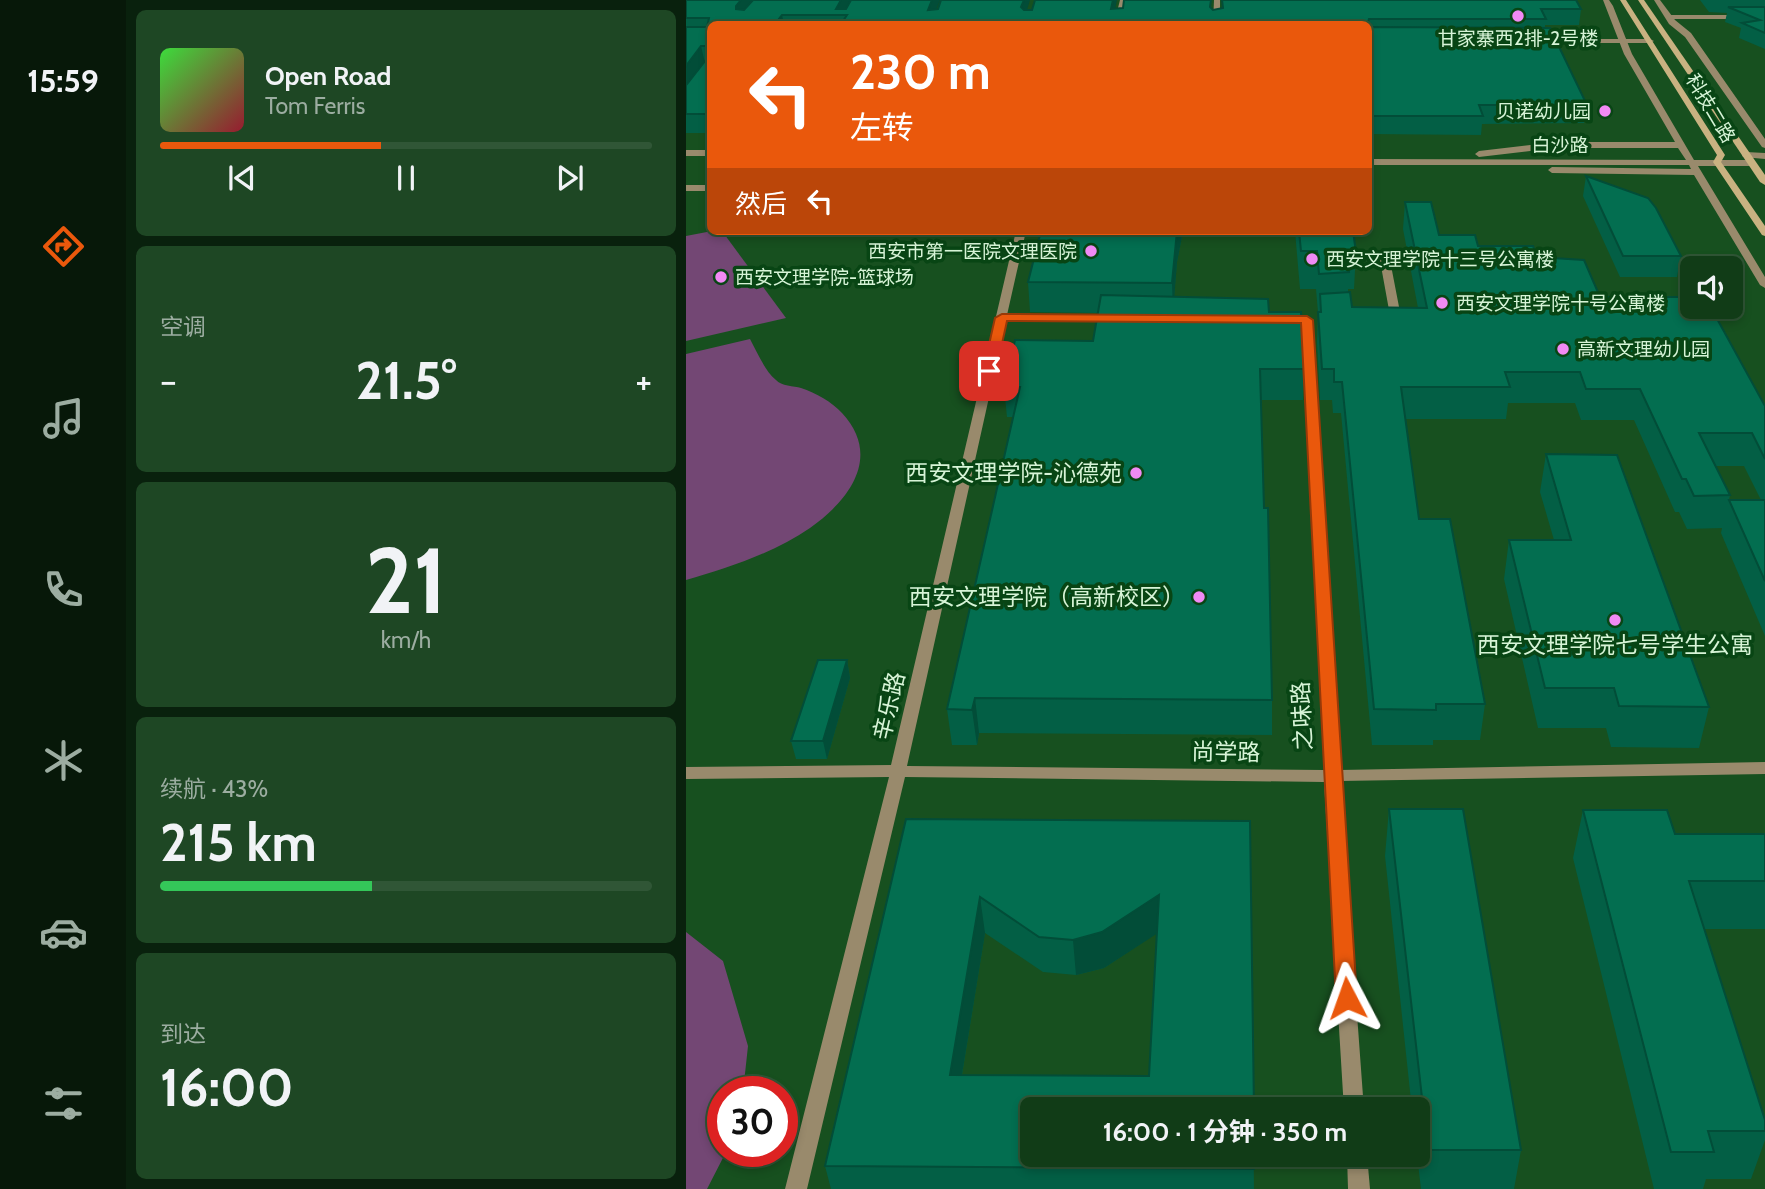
<!DOCTYPE html>
<html lang="zh">
<head>
<meta charset="utf-8">
<style>
	body { margin:0; font-family:Cabin,"Noto Sans SC",sans-serif; background:#1e4724; color:#f1f3f6; height:100vh; display:flex; flex-direction:column; font-size:26px; white-space:nowrap }
	* { box-sizing:border-box; margin:0 }
	p { font-size:23px; color:#9cada1 }
	.icon { flex:none; width:38px; height:38px; fill:none; stroke:currentColor; stroke-width:2; stroke-linecap:round; stroke-linejoin:round }
	.map { position:relative; flex:1; overflow:hidden }
	.side { display:flex; flex-direction:column; gap:10px; padding:10px; background:#09210d; width:560px }
	.side>* { flex:none }
	.banner { position:absolute; left:21px; top:21px; width:665px; height:214px; border-radius:10px; box-shadow:0 4px 10px #0003,0 0 0 2px #305636; background:#ea580c; color:#fff; overflow:hidden }
	.tools { position:absolute; left:994px; top:256px; display:grid; gap:14px }
	.tools a { display:grid; place-items:center; width:63px; height:63px; border-radius:10px; background:#113c17; box-shadow:0 4px 10px #0003,0 0 0 2px #305636; font-size:35px }
	.speed { position:absolute; left:21px; top:1076px; display:flex; gap:14px; font-size:35px; font-weight:700; text-align:center }
	.speed>* { display:grid; place-content:center; width:91px; height:91px; border-radius:50%; background:#113c17; box-shadow:0 4px 10px #0003,0 0 0 2px #305636; line-height:1 }
	.speed .limit { border:10px solid #d22; background:#fff; color:#111 }
	.pin { position:absolute; display:grid; place-items:center; width:60px; height:60px; color:#fff; margin:-30px; border-radius:14px; box-shadow:0 4px 10px #0006 }
	.me { position:absolute; width:77px; margin:-38px; rotate:356deg; stroke-linejoin:round; filter:drop-shadow(0 0 5px #0008) }
	.turn { display:flex; align-items:center; gap:24px; height:147px; padding:0 28px; font-size:32px }
	.turn .icon { width:91px; height:91px; stroke-width:2.5 }
	.turn b { display:block; font-size:49px; line-height:60px }
	.then { display:flex; align-items:center; height:66px; padding:0 28px; background:#0003; gap:14px; font-size:26px }
	.big { font-size:52px; font-weight:700; line-height:1.1 }
	.side .widget { flex:1; display:flex; flex-direction:column; justify-content:center; gap:10px; min-width:0; padding:0 24px; border-radius:10px; background:#1e4724 }
	.side .dial { align-items:center; gap:0 }
	.dial b { font-size:91px; line-height:1 }
	.song { display:flex; align-items:center; gap:21px }
	.cover { width:84px; height:84px; border-radius:10px; background:linear-gradient(135deg,hsl(120 70% 55%),hsl(350 70% 35%)) }
	.played { height:7px; border-radius:4px; background:linear-gradient(90deg,#ea580c 45%,#305636 45%) }
	.keys { display:flex; justify-content:space-around; direction:ltr }
	.heat { display:flex; justify-content:space-between; align-items:center; font-size:38px; direction:ltr }
	.charge { height:10px; border-radius:5px; background:linear-gradient(90deg,#34c759 43%,#305636 0) }
	.trip { position:absolute; left:334px; top:1097px; width:410px; height:70px; border-radius:10px; background:#113c17; box-shadow:0 4px 10px #0003,0 0 0 2px #305636; font-weight:700; line-height:70px; text-align:center }
	main { display:flex; flex:1; min-height:0 }
	.dock { display:flex; flex-direction:column; width:126px; justify-content:space-around; align-items:center; background:#071809; color:#9cada1 }
	.dock .icon { width:49px; height:49px }
	.dock .current { color:#ea580c }
	.dock b { font-size:32px; color:#f1f3f6 }
	.map>svg:first-child { display:block }
</style>
</head>
<body>
<main>
<nav class="dock">
<b>15:59</b>
<svg class="icon current" aria-label="directions" viewBox="0 0 24 24"><path d="M12 3l9 9-9 9-9-9zM9 14v-3h6M13 9l2 2-2 2"/></svg>
<svg class="icon" aria-label="music" viewBox="0 0 24 24"><path d="M9 18V5l10-2v13"/><circle cx="6" cy="18" r="3"/><circle cx="16" cy="16" r="3"/></svg>
<svg class="icon" aria-label="phone" viewBox="0 0 24 24"><path d="M5 4h4l2 5-3 2q2 4 5 5l2-3 5 2v4C11 20 4 13 5 4z"/></svg>
<svg class="icon" aria-label="climate" viewBox="0 0 24 24"><path d="M12 3v18M4 7l16 10M4 17L20 7"/></svg>
<svg class="icon" aria-label="car" viewBox="0 0 24 24"><path d="M5 17H2v-5l4-1 3-4h7l3 4 3 1v5h-3M9 17h6M6 11h13"/><circle cx="7" cy="17" r="2"/><circle cx="17" cy="17" r="2"/></svg>
<svg class="icon" aria-label="filters" viewBox="0 0 24 24"><path d="M4 7h16M4 17h16"/><circle cx="9" cy="7" r="2"/><circle cx="15" cy="17" r="2"/></svg>
</nav>
<section class="side">
<div class="widget">
<div class="song"><i class="cover"></i><div><b>Open Road</b><p>Tom Ferris</p></div></div>
<div class="played"></div>
<div class="keys"><svg class="icon" aria-label="previous" viewBox="0 0 24 24"><path d="M18 5L8 12l10 7zM5 5v14"/></svg><svg class="icon" aria-label="pause" viewBox="0 0 24 24"><path d="M8 5v14M16 5v14"/></svg><svg class="icon" aria-label="next" viewBox="0 0 24 24"><path d="M6 5l10 7-10 7zM19 5v14"/></svg></div>
</div>
<div class="widget"><p>空调</p>
<div class="heat"><a>−</a><b class="big">21.5°</b><a>+</a></div>
</div>
<div class="widget dial"><b>21</b><p>km/h</p></div>
<div class="widget"><p>续航 · 43%</p><b class="big">215 km</b><div class="charge"></div></div>
<div class="widget"><p>到达</p><b class="big">16:00</b></div>
</section>
<div class="map">
<svg width="1079" height="1189" viewBox="0 0 1079 1189">
	<rect width="100%" height="100%" fill="#17501f"/>
	<g fill="#734774">
		<path d="M26 231H36L100 318 0 341V236Z"/>
		<path d="M64 339C71 352 79 371 90 380 95 386 108 386 115 388 130 393 146 402 156 413 196 456 164 500 124 528 88 553 41 568 0 580V354Z"/>
		<path d="M0 932 37 961 62 1046 57 1092H37V1152H40L21 1189H0Z"/>
	</g>
	<g fill="none" stroke-linecap="round" stroke-linejoin="round">
		<g fill="#998a6c" fill-rule="evenodd">
			<path d="M434 0H440L435 24H428Z"/>
			<path d="M528 0H534V24H527Z"/>
			<path d="M980 15H1079V19H983Z"/>
			<path d="M852 39H964L968 41 964 43H849L848 41Z"/>
			<path d="M1060 152 1079 153V159L1057 157 1056 155Z"/>
			<rect x="0" y="185" width="24" height="6"/>
			<path d="M330 231H340L321 315H427L432 318 427 321H320L221 766 638 770 616 319 621 316 626 319 654 770 1079 762V774L654 781 678 1110H658L638 782 219 777 121 1189H99L203 777 0 779V767L205 765Z"/>
			<path d="M698 252 703 255 714 312 709 315 692 316V312L703 310 693 255Z"/>
			<path d="M661 1155H681L684 1189H662Z"/>
		</g>
		<g fill="#998a6c" fill-rule="evenodd">
			<path d="M917 0H923L927 6 946 54 1008 160H1066L1070 163 1066 166H1012L1079 277V288L1074 285 1008 175 866 173 862 170 866 167 1005 169 1003 165H682V159L1000 160 992 148H869L793 157 789 154 793 151 869 142H989L938 54Z"/>
			<path d="M968 0H974L989 20 1005 33 1079 139V148L1076 147 999 37 983 24Z"/>
			<rect x="0" y="150" width="24" height="6"/>
		</g>
		<g fill="#c9b281" fill-rule="evenodd">
			<path d="M934 0H940L1039 155 1035 162 1079 226V236L1076 235 1027 162 1031 155Z"/>
			<path d="M952 0H958L1079 175V185L1074 182Z"/>
		</g>
	</g>
	<g fill="#035f45" fill-rule="evenodd">
		<path d="M0 0 251 9 341 10 437 8 438 0H525V8L527 10 895 9 893 25H859V28L901 105 898 123 796 124 795 135 682 134V24H24V133H0Z"/>
		<path d="M1014 0H1079V49L1053 38 1055 28 1039 22 1041 13 1023 12Z"/>
		<path d="M900 176 995 256 991 277H934L897 196Z"/>
		<path d="M719 202 753 235 792 246 851 257 914 297 1079 406V636L1035 533 1036 528 1001 529 993 512H989L948 420H895L889 403H822L820 419H720L733 519 799 704 794 740H747V745H686L655 413H647L646 400H634L631 342 632 312 630 289H614L609 231H667L670 252 668 289H662V292L666 307 732 308 717 229ZM1029 466H1058L1075 500H1043L1044 495Z"/>
		<path d="M355 231H497L491 262 488 297 583 312 618 369 617 400H574L578 508 586 700V735L293 733 291 745H266L261 709 327 417H321L318 387 407 341 412 313 344 312 342 282Z"/>
		<path d="M860 454 1023 707 1013 748 925 747 920 728H852L818 579 823 540H868L854 492Z"/>
		<path d="M161 660 164 678 141 759H110L105 741Z"/>
		<path d="M703 809 835 1150 828 1189H735L731 1155 732 1110H726L699 856Z"/>
		<path d="M897 810 989 834H1079V929H1018L1079 1120V1140L1065 1179H1020L1017 1189H968L887 858Z"/>
		<path d="M220 819 564 821 568 1189H145L139 1166ZM299 933 357 972 390 975 418 968 471 933 463 1076 276 1075Z"/>
	</g>
	<g fill="#024d38">
		<path d="M55 0H71L53 22 50 6Z"/>
		<path d="M155 0H167L158 15 150 9Z"/>
		<path d="M246 0H254L244 24 242 10Z"/>
		<path d="M338 0H344L337 23 335 7Z"/>
		<path d="M427 0H431L426 24 425 9Z"/>
		<path d="M96 15 98 24H89Z"/>
		<path d="M15 46 19 63 0 89V66Z"/>
		<path d="M491 231H497L491 262 487 313 486 283Z"/>
		<path d="M161 660 164 678 141 759 137 741Z"/>
		<path d="M289 698 293 733 291 745 286 710Z"/>
		<path d="M473 895 475 931 418 968 390 975 387 940Z"/>
		<path d="M294 897 299 933 270 1111 264 1075Z"/>
	</g>
	<g fill="#036e50" stroke="#024d38" stroke-width="2" fill-rule="evenodd">
		<path d="M0 0H55L50 6V9L58 10 67 0H155L150 9H160L165 0H246L242 10 252 9 255 0H338L335 7 338 10H346L349 0H427L425 9 437 8 438 0H525L524 7 527 10 537 8 536 0H890L895 9H855L860 19H683L681 24H155L161 15H96L89 24H24V114H0V85L1 84 23 56 22 46H15L0 66V27H21L23 18H0Z"/>
		<path d="M1042 7H1079V33L1056 23 1074 20Z"/>
		<path d="M682 27 864 28 901 105H793L797 116H682Z"/>
		<path d="M900 176 962 198 970 208 995 256H937Z"/>
		<path d="M719 202H745L753 235H789L792 246H847L851 257 898 260 914 297H1006V306H1024L1079 406V459L1066 433H1013L1044 495 1008 496 1000 479H996L954 389H900L894 372H819L824 387H715L733 519H764L799 704H750V710L688 709 656 382H648V369H636L632 312H635L634 294 664 292 666 307 741 308Z"/>
		<path d="M355 231H491L486 283 342 282Z"/>
		<path d="M613 231H667L670 252H661L663 272 633 274 631 251H615Z"/>
		<path d="M415 295 582 299 583 312H615L618 369H574L578 508H582L586 700 289 698 286 710 261 709 334 387H318L329 340 407 341Z"/>
		<path d="M860 454 931 455 1023 707 933 706 928 688H859L823 540H885Z"/>
		<path d="M1043 500H1079V581Z"/>
		<path d="M132 660H161L137 741H105Z"/>
		<path d="M703 809H777L835 1150H742Z"/>
		<path d="M897 810H981L989 834H1079V881H1003L1079 1120V1131H1022L1028 1152H985Z"/>
		<path d="M220 819 564 821 568 1110H346V1155H568V1169L139 1166ZM473 895 463 1076 264 1075 294 897 353 937 387 940 416 932Z"/>
	</g>
	<path fill="#ea580c" stroke="#983908" stroke-width="2" d="M316 314 621 316 627 320 671 998 668 1004 661 1007 653 1004 650 998 615 323 321 321 310 371 303 375 297 371 309 318Z"/>
	<g fill="#f18af4" stroke="#084514" stroke-width="2.5">
		<circle cx="832" cy="16" r="7"/>
		<circle cx="919" cy="111" r="7"/>
		<circle cx="405" cy="251" r="7"/>
		<circle cx="626" cy="259" r="7"/>
		<circle cx="35" cy="277" r="7"/>
		<circle cx="756" cy="303" r="7"/>
		<circle cx="877" cy="349" r="7"/>
		<circle cx="450" cy="473" r="7"/>
		<circle cx="513" cy="597" r="7"/>
		<circle cx="929" cy="620" r="7"/>
	</g>
	<g text-anchor="middle" stroke-width="7" stroke-linejoin="round" paint-order="stroke">
		<g font-size="19" fill="#d7f4d7" stroke="#084514" text-anchor="start">
			<text x="832" y="45" text-anchor="middle">甘家寨西2排-2号楼</text>
			<text x="905" y="118" text-anchor="end">贝诺幼儿园</text>
			<text x="391" y="258" text-anchor="end">西安市第一医院文理医院</text>
			<text x="640" y="266">西安文理学院十三号公寓楼</text>
			<text x="49" y="284">西安文理学院-篮球场</text>
			<text x="770" y="310">西安文理学院十号公寓楼</text>
			<text x="891" y="356">高新文理幼儿园</text>
		</g>
		<g font-size="19" fill="#d7f4d7" stroke="#084514">
			<text transform="translate(1025 108) rotate(59)" y="7">科技二路</text>
			<text x="874" y="152">白沙路</text>
		</g>
		<g font-size="23" fill="#d7f4d7" stroke="#084514" text-anchor="end">
			<text x="436" y="481">西安文理学院-沁德苑</text>
			<text x="499" y="605">西安文理学院（高新校区）</text>
			<text x="929" y="653" text-anchor="middle">西安文理学院七号学生公寓</text>
		</g>
		<g font-size="23" fill="#d7f4d7" stroke="#084514">
			<text transform="translate(203 706) rotate(-77)" y="8">辛乐路</text>
			<text transform="translate(616 716) rotate(-93)" y="8">之味路</text>
			<text transform="translate(540 752) rotate(1)" y="8">尚学路</text>
		</g>
	</g>
</svg>
<div class="tools">
<a><svg class="icon" aria-label="sound" viewBox="0 0 24 24"><path d="M4 9h4l5-4v14l-5-4H4zM17 9q2 3 0 6"/></svg></a>
</div>
<div class="speed"><div class="limit">30</div></div>
<div class="pin" style="left:303px;top:371px;background:#d93025"><svg class="icon" aria-label="arrive" viewBox="0 0 24 24"><path d="M6 21V4h12l-3 4 3 4H6"/></svg></div>
<svg class="me" style="left:661px;top:998px" viewBox="-20 -20 40 40"><path d="M0-17L14 15 0 8-14 15z" fill="#ea580c" stroke="#fff" stroke-width="4"/></svg>
<div class="trip">16:00 · 1 分钟 · 350 m</div>
<div class="banner">
<div class="turn"><svg class="icon" aria-label="left" viewBox="0 0 24 24"><path d="M17 20v-9H6M10 6l-5 5 5 5"/></svg><div><b>230 m</b>左转</div></div>
<div class="then">然后<svg class="icon" aria-label="left" viewBox="0 0 24 24"><path d="M17 20v-9H6M10 6l-5 5 5 5"/></svg></div>
</div>
</div>
</main>
</body>
</html>
